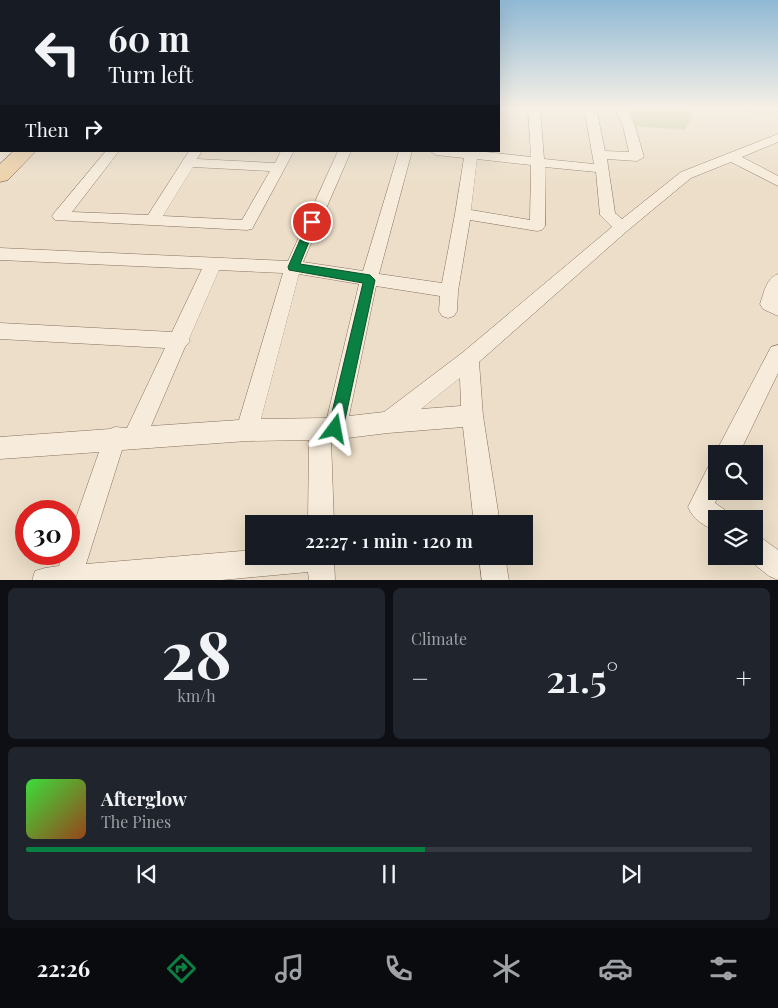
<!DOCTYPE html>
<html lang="en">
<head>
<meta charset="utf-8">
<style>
	body { margin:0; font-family:"Playfair Display",serif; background:#20242c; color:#f1f3f6; height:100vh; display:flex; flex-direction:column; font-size:19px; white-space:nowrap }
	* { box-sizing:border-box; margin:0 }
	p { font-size:16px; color:#9ea1a6 }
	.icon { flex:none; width:28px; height:28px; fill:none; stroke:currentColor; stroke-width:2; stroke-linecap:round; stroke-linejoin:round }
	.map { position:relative; height:580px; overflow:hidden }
	.side { display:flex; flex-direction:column; gap:8px; padding:8px; background:#0d0f14; flex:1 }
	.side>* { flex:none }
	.banner { position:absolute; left:0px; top:0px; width:500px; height:152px; box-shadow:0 5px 20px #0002; background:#171b24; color:#f1f3f6; overflow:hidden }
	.fabs { position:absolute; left:708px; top:445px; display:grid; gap:10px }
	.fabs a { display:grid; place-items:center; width:55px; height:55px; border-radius:0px; background:#171b24; box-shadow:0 5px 20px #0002; font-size:25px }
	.speed { position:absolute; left:15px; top:500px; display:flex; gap:10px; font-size:25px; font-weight:700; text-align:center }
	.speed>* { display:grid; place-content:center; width:65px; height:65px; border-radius:50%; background:#171b24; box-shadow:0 5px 20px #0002; line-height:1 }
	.speed .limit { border:8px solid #d22; background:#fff; color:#111 }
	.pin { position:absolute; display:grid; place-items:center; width:42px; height:42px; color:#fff; margin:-21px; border:2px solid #fff; border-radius:50%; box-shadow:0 1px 5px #0007 }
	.me { position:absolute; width:55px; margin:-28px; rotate:13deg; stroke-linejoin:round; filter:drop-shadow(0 0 4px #0008) }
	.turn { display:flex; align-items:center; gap:18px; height:105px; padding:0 25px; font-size:22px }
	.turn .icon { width:65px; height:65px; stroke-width:2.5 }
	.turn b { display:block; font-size:35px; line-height:42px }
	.then { display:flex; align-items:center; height:48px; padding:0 25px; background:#0003; gap:10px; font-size:19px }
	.big { font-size:38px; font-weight:600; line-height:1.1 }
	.side .card { flex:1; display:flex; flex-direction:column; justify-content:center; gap:8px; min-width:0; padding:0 18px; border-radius:8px; background:#20242c }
	.side .dial { align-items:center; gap:0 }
	.dial b { font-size:65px; line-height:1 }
	.song { display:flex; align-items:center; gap:15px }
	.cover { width:60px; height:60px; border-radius:8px; background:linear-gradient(135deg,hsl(120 70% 55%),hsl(20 70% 35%)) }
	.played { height:5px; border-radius:2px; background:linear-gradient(90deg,#0b8043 55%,#363941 55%) }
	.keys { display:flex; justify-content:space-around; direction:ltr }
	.heat { display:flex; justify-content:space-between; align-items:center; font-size:28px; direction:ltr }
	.side .tiles { flex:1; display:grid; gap:8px; grid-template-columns:1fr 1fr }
	.card:last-child { grid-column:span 2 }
	.trip { position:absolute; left:245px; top:515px; width:288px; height:50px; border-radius:0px; background:#171b24; box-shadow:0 5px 20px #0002; font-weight:600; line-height:50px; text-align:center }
	.tabs { display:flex; height:80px; justify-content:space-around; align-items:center; background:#090b0e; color:#9ea1a6 }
	.tabs .icon { width:35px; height:35px }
	.tabs .on { color:#0b8043 }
	.tabs b { font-size:22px; color:#f1f3f6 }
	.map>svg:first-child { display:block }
</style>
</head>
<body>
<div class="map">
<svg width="778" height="581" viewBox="0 0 778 581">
	<rect width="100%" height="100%" fill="#ecdec8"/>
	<path fill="#c9ca9c" d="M628 108H689L693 114 685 130 636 126Z"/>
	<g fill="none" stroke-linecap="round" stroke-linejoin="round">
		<g stroke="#87705e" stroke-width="1">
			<g id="minor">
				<path d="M528 108H540L544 159 594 164 584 108H596L605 151 629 152 623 126 615 108H627L635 126 644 157 637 161 607 159 615 213 622 219 681 172 778 134V142L742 157 778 176V186L731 162 691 178 627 231 479 362 483 416 500 524H474L463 427 388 433 331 440 334 524H308L309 440 247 441 122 450 86 564 254 550V556H334L335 581H309L308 572 211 581H32L35 571 45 568 59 566 63 554H69V538L99 452 0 459V437L110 429 115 427 127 428 165 348 0 339V323L172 332 202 269 0 260V248L288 261 338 151H351L303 262 363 271 399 151H412L379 274 442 283 455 214 464 158 436 155 430 151H477L531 157ZM477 159 531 165 530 220 471 210ZM545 167 596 172 600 215 612 227 462 353 384 412 349 416 376 286 440 296 439 311 442 316 448 318 454 316 457 311 458 291 470 220 537 231 542 230 545 226ZM219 270 283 273 239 420 151 426 185 347 190 341 189 339ZM299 274 359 284 327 418 261 419ZM460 378 461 406 421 409Z"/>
				<path d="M745 108H778V111L758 113 747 110Z"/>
				<path d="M0 120 1 121V129L0 128Z"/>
				<path d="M106 151H119L72 212 148 215 189 151H202L197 159 275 163 281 151H294L252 229 247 230 55 220 52 216 55 212ZM193 167 270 171 242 220 163 216Z"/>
				<path d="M778 274V316L763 309 760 304C764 293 766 278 778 274Z"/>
				<path d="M778 345V373L739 454H716V456V454L719 446 771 347Z"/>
				<path d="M716 463V491H720L715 503 725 510 728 519H716V531C704 526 693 519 688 507L708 467Z"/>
				<path d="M754 535 763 539 778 550V580L769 576 745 557 754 556Z"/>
				<path d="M479 556H505L509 581H482Z"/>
			</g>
		</g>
		<g stroke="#563f32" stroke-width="1">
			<path id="primary" d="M14 151H36L8 180 0 182V164Z"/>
		</g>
		<use href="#minor" fill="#f7ecdb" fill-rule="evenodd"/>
		<use href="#primary" fill="#edcea2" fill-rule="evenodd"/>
	</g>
	<linearGradient id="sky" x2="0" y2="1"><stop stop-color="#8fb9d4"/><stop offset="0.57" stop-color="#f6f0e6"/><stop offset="1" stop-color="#f6f0e6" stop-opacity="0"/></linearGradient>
	<rect width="778" height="189" fill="url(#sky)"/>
	<path fill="#0b8043" stroke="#07532c" d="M312 219 317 222 300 264 370 275 375 280 343 429 340 434 335 436 330 434 328 429 363 283 289 270 288 267 308 222Z"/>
</svg>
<div class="fabs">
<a><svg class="icon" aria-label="search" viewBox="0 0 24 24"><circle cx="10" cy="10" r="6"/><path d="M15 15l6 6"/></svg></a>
<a><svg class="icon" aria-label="layers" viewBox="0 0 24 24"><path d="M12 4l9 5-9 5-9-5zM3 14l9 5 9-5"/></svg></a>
</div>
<div class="speed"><div class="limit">30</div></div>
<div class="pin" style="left:312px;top:222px;background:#d93025"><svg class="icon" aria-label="arrive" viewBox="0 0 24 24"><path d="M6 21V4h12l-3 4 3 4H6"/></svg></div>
<svg class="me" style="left:335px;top:429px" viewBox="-20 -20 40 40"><path d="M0-17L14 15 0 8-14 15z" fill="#0b8043" stroke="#fff" stroke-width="4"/></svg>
<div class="trip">22:27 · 1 min · 120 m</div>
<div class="banner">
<div class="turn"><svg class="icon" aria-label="left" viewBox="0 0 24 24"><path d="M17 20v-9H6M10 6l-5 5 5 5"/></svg><div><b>60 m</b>Turn left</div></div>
<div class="then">Then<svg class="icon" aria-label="right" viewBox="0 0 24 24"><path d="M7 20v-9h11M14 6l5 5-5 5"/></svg></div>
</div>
</div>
<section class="side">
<div class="tiles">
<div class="card dial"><b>28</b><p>km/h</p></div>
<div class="card"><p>Climate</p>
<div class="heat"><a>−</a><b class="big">21.5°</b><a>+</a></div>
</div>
<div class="card">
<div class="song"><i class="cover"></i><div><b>Afterglow</b><p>The Pines</p></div></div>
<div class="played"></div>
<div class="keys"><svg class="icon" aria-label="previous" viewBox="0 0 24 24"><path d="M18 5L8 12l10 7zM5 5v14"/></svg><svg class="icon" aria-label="pause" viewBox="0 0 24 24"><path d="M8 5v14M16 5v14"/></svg><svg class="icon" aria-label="next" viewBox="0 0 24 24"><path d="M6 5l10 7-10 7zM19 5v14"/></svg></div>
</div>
</div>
</section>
<nav class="tabs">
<b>22:26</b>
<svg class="icon on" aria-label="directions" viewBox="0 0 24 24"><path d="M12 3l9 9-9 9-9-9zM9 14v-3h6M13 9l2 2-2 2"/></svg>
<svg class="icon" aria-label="music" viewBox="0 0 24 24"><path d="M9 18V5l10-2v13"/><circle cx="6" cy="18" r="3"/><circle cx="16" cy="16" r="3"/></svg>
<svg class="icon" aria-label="phone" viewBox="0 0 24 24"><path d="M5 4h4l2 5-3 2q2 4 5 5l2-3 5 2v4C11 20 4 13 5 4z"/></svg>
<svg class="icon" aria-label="climate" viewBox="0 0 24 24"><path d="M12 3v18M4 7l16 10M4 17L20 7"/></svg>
<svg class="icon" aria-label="car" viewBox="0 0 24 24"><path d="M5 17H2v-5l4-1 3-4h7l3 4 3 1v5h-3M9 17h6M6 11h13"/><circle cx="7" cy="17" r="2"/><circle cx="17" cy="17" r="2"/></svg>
<svg class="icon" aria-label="filters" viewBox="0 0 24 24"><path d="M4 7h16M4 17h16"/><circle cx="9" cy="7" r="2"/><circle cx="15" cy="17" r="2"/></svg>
</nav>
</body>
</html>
